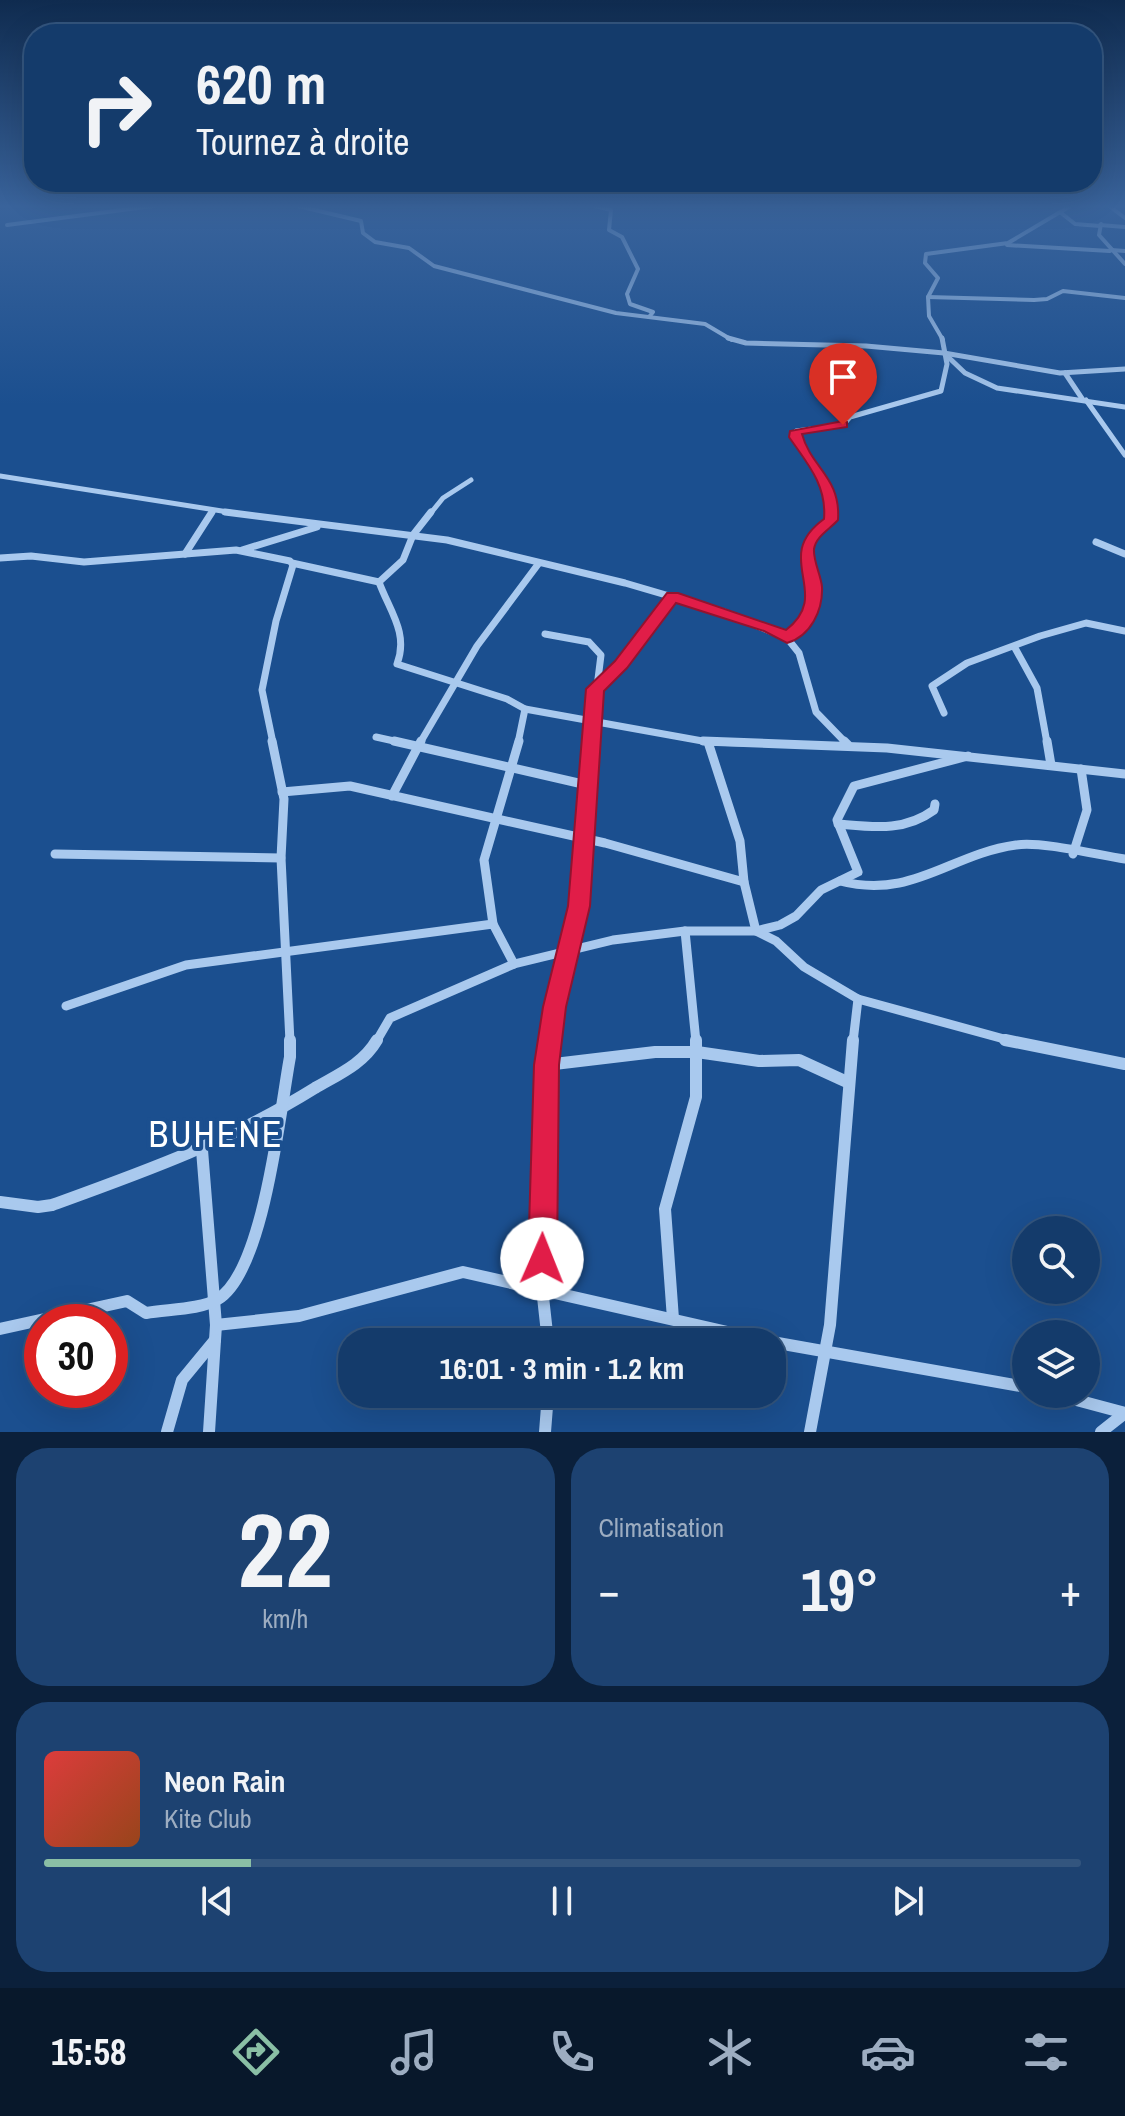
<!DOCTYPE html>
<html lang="fr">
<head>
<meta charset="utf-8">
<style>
	body { margin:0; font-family:"Archivo Narrow",sans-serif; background:#1d4271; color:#f1f3f6; height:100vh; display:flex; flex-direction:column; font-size:30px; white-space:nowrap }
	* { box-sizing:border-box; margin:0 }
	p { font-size:26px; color:#9dadc1 }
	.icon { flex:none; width:44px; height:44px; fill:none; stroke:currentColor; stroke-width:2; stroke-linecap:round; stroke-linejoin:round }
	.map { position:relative; height:1432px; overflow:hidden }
	.details { display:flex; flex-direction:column; gap:16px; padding:16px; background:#0b203b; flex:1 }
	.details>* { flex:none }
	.hud { position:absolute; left:24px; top:24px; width:1078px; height:168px; border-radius:32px; box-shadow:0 8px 32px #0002,0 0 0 2px #33557e; background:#143b6b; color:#f1f3f6; overflow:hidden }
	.buttons { position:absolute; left:1012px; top:1216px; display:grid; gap:16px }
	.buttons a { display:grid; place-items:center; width:88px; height:88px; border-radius:50%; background:#143b6b; box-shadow:0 8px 32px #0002,0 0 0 2px #33557e; font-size:40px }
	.speed { position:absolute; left:24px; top:1304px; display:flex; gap:16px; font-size:40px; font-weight:700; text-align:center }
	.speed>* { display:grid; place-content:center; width:104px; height:104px; border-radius:50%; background:#143b6b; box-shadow:0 8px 32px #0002,0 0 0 2px #33557e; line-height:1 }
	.speed .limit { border:12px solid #d22; background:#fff; color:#111 }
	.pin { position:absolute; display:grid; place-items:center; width:68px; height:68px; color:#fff; margin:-82px -34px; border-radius:50% 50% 50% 0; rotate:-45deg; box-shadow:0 0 8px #0007 }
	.pin .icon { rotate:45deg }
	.me { position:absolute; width:88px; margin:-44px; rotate:1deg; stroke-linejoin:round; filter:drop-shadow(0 0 6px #0008) }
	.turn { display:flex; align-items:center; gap:28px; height:168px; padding:0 40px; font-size:36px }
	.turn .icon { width:104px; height:104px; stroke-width:2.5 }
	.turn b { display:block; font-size:56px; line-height:68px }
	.big { font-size:60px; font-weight:700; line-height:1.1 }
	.details .tile { flex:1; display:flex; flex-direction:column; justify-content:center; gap:12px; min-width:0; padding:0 28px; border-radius:32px; background:#1d4271 }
	.details .dial { align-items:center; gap:0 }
	.dial b { font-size:104px; line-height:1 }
	.song { display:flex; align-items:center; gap:24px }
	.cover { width:96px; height:96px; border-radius:12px; background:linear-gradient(135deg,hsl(0 70% 55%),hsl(20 70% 35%)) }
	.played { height:8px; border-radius:4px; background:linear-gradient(90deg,#8abfa5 20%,#33557e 20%) }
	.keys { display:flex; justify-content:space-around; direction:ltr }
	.heat { display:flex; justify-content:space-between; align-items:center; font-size:44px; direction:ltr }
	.details .tiles { flex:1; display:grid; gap:16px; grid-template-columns:1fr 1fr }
	.tile:last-child { grid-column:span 2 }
	.trip { position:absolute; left:338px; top:1328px; width:448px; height:80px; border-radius:32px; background:#143b6b; box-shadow:0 8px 32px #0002,0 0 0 2px #33557e; font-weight:700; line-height:80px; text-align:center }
	.tabs { display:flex; height:128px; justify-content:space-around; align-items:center; background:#08182b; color:#9dadc1 }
	.tabs .icon { width:56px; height:56px }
	.tabs .active { color:#8abfa5 }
	.tabs b { font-size:36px; color:#f1f3f6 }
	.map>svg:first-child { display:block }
</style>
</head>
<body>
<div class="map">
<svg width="1125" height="1432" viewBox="0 0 1125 1432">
	<rect width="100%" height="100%" fill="#1b4f8f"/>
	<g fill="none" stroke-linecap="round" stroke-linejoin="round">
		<g stroke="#a9c9ee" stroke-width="4">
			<path d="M294 205 361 221 363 233 375 242 409 248 434 266 616 313 705 324 732 340"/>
			<path d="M591 205 611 210 609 230 622 237 638 269 627 294 630 304 653 312 649 317"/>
			<path d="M1108 205 1125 218"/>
			<path d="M1060 212 1075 224 1100 226"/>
			<path d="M1101 224 1099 235 1125 264"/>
			<path d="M7 225 161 205"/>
			<path d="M1100 225 1125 227"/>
			<path d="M1007 245 1110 251"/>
			<path d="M1111 250 1125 251"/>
			<path d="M928 297 1034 300 1047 299 1063 291 1125 298"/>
			<path d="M943 340 929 316 928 297 938 278 925 263 926 254 1008 243 1072 205"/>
		</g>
		<g stroke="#a9c9ee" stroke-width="5">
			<path d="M728 338 746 343 866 346 944 353 965 373 997 388 1125 407"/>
			<path d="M944 353 1060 373 1125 369"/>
			<path d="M1065 373 1083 400"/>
			<path d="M1086 400 1125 455"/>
			<path d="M0 476 241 514"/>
			<path d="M211 514 213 511"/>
			<path d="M430 514 443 498 471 480"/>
			<path d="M831 514 821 476 795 437 796 431 843 425 850 417 941 391 947 364 942 338"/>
		</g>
		<g stroke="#a9c9ee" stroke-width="7">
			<path d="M225 512 447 540 625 583 724 612 787 638 799 653 816 712 846 743"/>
			<path d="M431 512 413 535 403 560 379 582C389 610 409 633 397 664L507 699 525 709 708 742 743 743"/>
			<path d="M1096 542 1125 554"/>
			<path d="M242 550 317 527"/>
			<path d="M185 554 212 512"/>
			<path d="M0 558 31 556 84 562 236 550 290 561 293 565 276 621 262 690 273 743"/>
			<path d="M292 563 379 582"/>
			<path d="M545 634 589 642 601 655 590 743"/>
			<path d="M787 638C848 595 773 565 831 520V512"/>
			<path d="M1015 648 1037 688 1047 743"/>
			<path d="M595 689 621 665 673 596"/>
			<path d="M944 713 932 686 967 663 1040 636 1086 623 1125 631"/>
			<path d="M376 737 403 743"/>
			<path d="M420 743 477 646 539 563"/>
			<path d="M518 743 525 709"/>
		</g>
		<g stroke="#a9c9ee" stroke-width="9">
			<path d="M272 741 284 799 281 858 290 1042"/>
			<path d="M394 741 587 785"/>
			<path d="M703 741 887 748 1125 774"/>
			<path d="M844 741 848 745"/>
			<path d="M1047 741 1051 765"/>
			<path d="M708 742 740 841 744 882 756 931 776 941 804 967 858 999 1015 1042"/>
			<path d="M282 792 350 786 605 843 744 882"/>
			<path d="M392 796 421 741"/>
			<path d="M838 824C873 827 904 832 934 810L935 804"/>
			<path d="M55 854 281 858"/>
			<path d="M1073 854 1087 810 1081 769"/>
			<path d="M840 881C912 900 950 854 1016 845 1042 841 1097 855 1125 859"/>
			<path d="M493 924 484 860 519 741"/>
			<path d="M685 931 696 1042"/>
			<path d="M66 1006 186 965 493 924 514 964"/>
			<path d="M376 1042 390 1018 514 964 613 940 685 931H756L780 925 796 916 821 890 858 872 837 820 854 786 968 756"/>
			<path d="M550 1042 579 906 590 741"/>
			<path d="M853 1042 858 999"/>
		</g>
		<g stroke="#a9c9ee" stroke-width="12">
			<path d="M1005 1040 1125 1064"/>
			<path d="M546 1065 655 1052H697L759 1061 799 1060 847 1082"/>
			<path d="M202 1150 216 1325 209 1432"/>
			<path d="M0 1202 38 1207 52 1205C146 1171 230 1141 315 1088 339 1074 363 1064 377 1040"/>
			<path d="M673 1319 665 1209 696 1097V1040"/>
			<path d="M216 1325 299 1316 463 1272 771 1342"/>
			<path d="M0 1329 127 1301 146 1313C167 1309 200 1310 218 1299 264 1271 280 1110 290 1057V1040"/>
			<path d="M548 1342 542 1288 546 1065 550 1040"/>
			<path d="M772 1342 1026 1387"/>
			<path d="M1054 1394 1125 1413"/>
			<path d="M167 1432 182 1380 215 1340"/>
			<path d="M545 1432 548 1394"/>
			<path d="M810 1432 830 1325 853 1040"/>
			<path d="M1101 1432 1125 1413"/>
		</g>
	</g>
	<linearGradient id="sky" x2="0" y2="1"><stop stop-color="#0f2b4f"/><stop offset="0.51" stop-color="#39639b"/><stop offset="1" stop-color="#39639b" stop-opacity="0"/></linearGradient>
	<rect width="1125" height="405" fill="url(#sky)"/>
	<path fill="#e11d48" stroke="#92132f" stroke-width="2" d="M843 421 847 422V427L802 434C811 468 841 477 838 520 830 529 816 536 814 549 813 561 821 575 822 587 823 610 811 636 787 643L764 631 676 603 627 668 604 691 590 906 566 1007 559 1065 557 1259 552 1269 542 1274 532 1269 528 1259 534 1065 543 1007 568 906 586 689 615 661 667 593H678L786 630C834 593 770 558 824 519 827 485 807 463 789 437L790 431Z"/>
	<g text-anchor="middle" stroke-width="8" stroke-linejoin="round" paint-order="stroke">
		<g font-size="36" letter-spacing="2" fill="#fff" stroke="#1b4f8f">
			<text x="216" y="1147">BUHENE</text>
		</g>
	</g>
</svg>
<div class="buttons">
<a><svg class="icon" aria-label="search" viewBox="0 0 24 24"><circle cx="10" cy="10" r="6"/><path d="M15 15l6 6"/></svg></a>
<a><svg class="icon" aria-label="layers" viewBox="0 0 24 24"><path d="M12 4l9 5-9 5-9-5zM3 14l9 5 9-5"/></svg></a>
</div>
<div class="speed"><div class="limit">30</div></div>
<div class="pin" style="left:843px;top:425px;background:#d93025"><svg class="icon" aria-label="arrive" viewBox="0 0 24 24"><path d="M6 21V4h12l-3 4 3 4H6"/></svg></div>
<svg class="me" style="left:542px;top:1259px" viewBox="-20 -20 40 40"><circle r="19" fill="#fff"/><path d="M0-13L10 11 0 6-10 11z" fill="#e11d48"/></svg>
<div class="trip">16:01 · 3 min · 1.2 km</div>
<div class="hud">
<div class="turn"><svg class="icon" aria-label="right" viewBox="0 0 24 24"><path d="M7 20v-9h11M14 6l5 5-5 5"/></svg><div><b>620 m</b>Tournez à droite</div></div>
</div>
</div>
<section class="details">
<div class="tiles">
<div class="tile dial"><b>22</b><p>km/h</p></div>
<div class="tile"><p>Climatisation</p>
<div class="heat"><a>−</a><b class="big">19°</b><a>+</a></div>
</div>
<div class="tile">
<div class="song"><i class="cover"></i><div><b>Neon Rain</b><p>Kite Club</p></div></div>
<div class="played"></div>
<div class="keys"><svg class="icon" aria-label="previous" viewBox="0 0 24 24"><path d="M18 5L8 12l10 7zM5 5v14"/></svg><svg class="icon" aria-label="pause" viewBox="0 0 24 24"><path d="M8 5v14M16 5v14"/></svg><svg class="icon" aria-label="next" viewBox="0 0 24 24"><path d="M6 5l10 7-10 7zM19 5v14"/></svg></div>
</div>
</div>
</section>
<nav class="tabs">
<b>15:58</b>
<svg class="icon active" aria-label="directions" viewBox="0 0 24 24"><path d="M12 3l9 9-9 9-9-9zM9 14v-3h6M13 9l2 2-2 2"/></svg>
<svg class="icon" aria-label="music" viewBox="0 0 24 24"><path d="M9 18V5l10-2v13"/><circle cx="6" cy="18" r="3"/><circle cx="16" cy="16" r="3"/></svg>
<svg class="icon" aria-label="phone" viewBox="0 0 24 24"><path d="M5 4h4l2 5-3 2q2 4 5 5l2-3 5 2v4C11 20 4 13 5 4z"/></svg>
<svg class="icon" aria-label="climate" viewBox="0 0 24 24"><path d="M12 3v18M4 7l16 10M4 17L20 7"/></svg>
<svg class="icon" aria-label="car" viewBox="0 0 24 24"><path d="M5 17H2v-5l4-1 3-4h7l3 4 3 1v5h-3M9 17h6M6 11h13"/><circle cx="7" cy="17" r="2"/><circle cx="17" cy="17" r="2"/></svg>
<svg class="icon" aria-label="filters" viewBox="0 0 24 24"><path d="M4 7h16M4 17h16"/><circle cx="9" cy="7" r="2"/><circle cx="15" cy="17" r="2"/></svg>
</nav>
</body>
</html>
